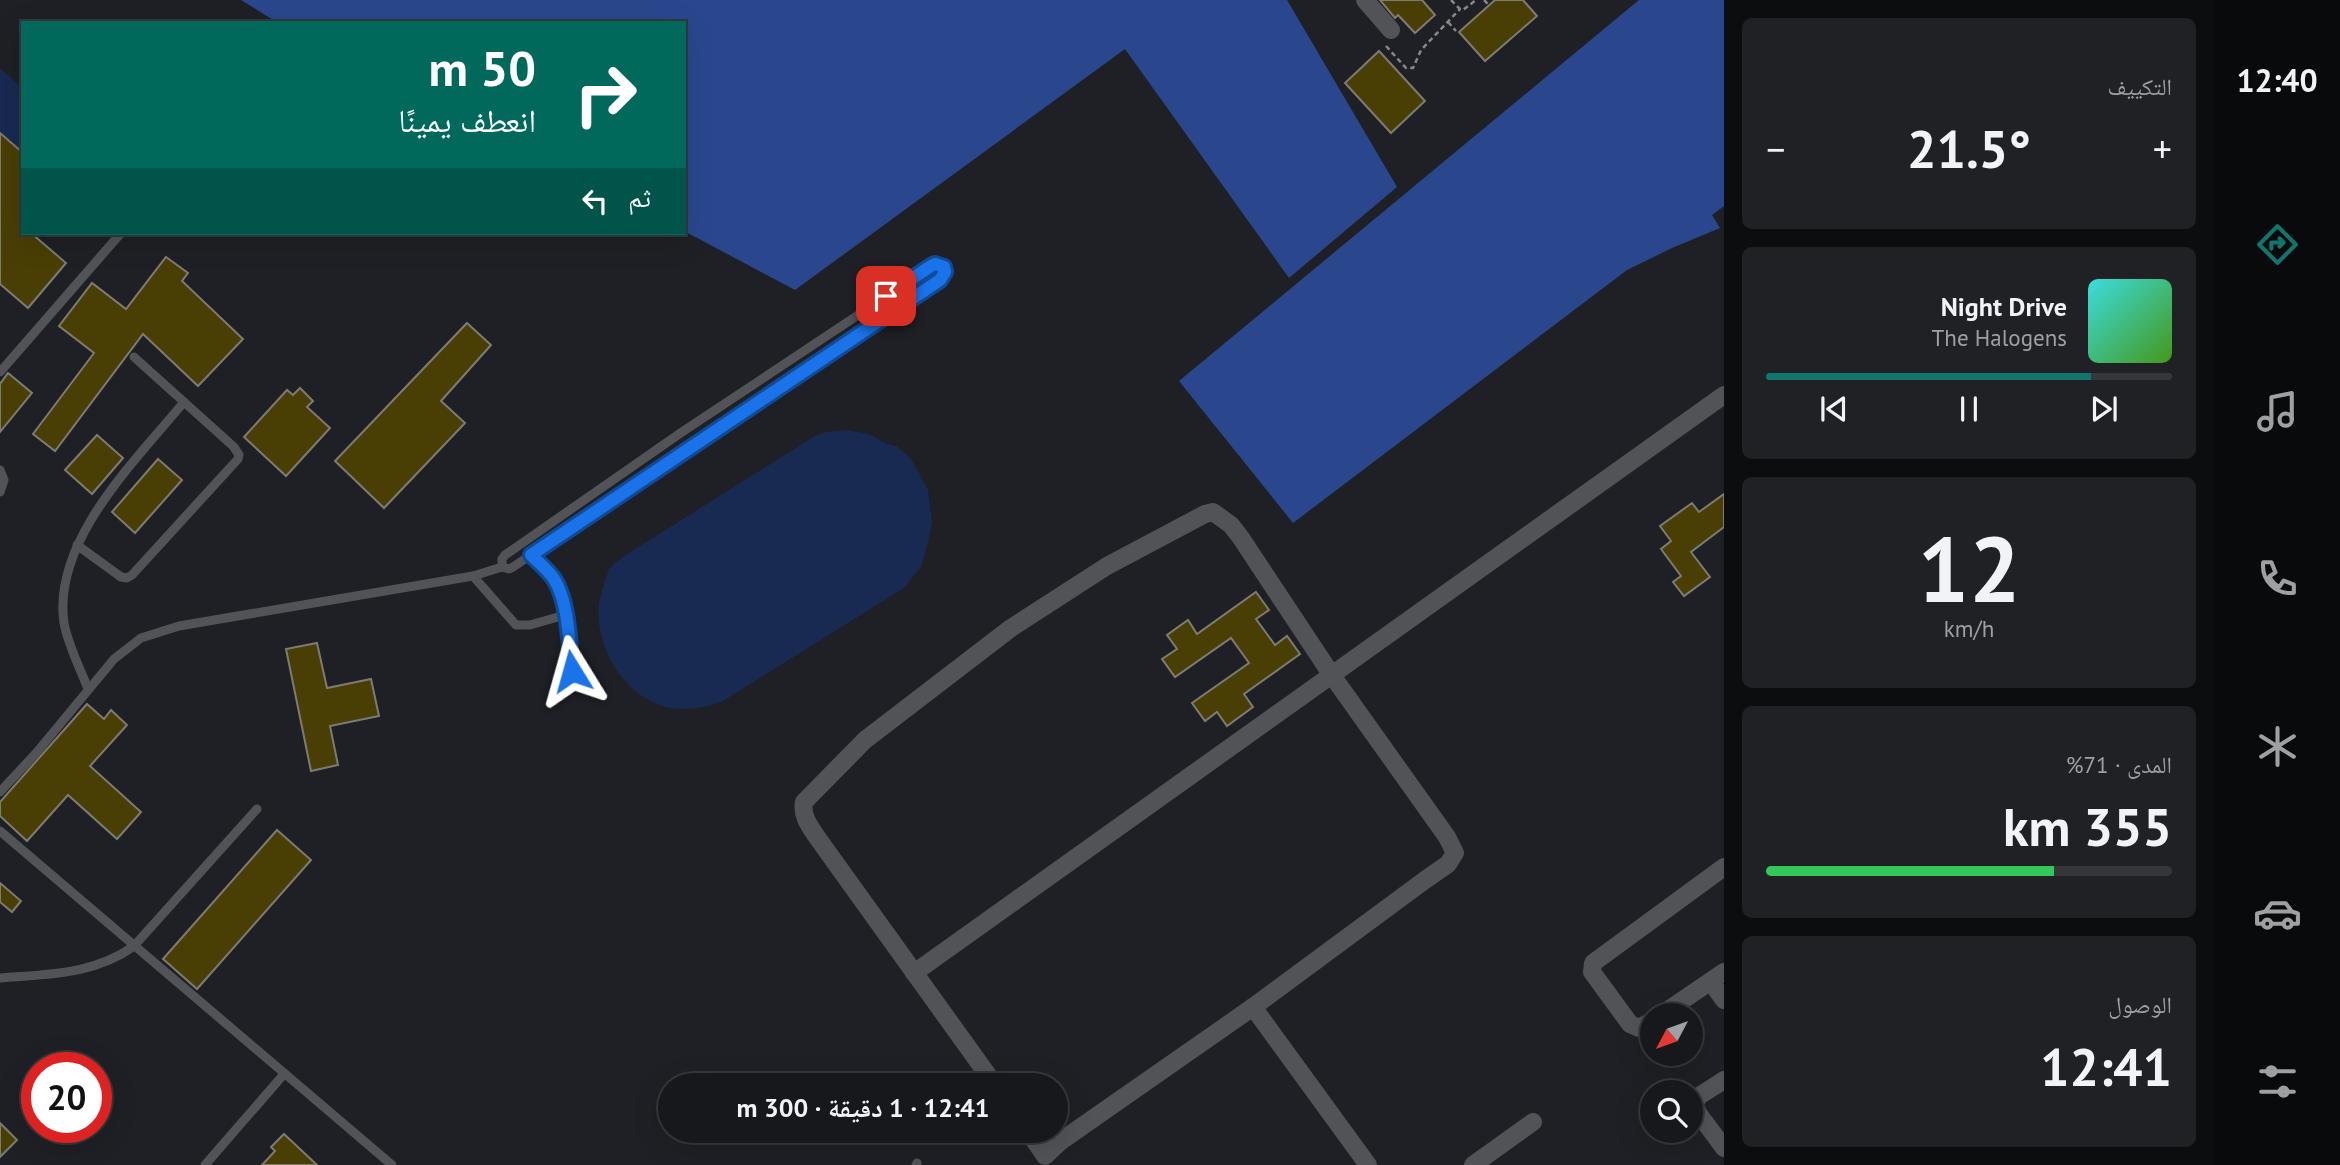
<!DOCTYPE html>
<html lang="ar">
<head>
<meta charset="utf-8">
<style>
	body { margin:0; font-family:"PT Sans","Noto Naskh Arabic",sans-serif; background:#1f2125; color:#f1f3f6; direction:rtl; height:100vh; display:flex; flex-direction:column; font-size:26px; white-space:nowrap }
	* { box-sizing:border-box; margin:0 }
	p { font-size:23px; color:#9ea0a3 }
	.icon { flex:none; width:38px; height:38px; fill:none; stroke:currentColor; stroke-width:2; stroke-linecap:round; stroke-linejoin:round }
	.map { position:relative; flex:1; overflow:hidden; direction:ltr }
	.panel { display:flex; flex-direction:column; gap:18px; padding:18px; background:#0c0d0f; width:490px }
	.panel>* { flex:none }
	.top-card { position:absolute; left:21px; top:21px; width:665px; height:214px; border-radius:0px; box-shadow:0 7px 28px #0002,0 0 0 2px #35373b; direction:rtl; background:#00695c; color:#fff; overflow:hidden }
	.needle { width:46px; rotate:229deg }
	.buttons { position:absolute; left:1640px; top:1003px; display:grid; gap:14px }
	.buttons a { display:grid; place-items:center; width:63px; height:63px; border-radius:50%; background:#16181c; box-shadow:0 7px 28px #0002,0 0 0 2px #35373b; font-size:35px }
	.speed { position:absolute; left:21px; top:1052px; display:flex; gap:14px; font-size:35px; font-weight:700; text-align:center }
	.speed>* { display:grid; place-content:center; width:91px; height:91px; border-radius:50%; background:#16181c; box-shadow:0 7px 28px #0002,0 0 0 2px #35373b; line-height:1 }
	.speed .limit { border:10px solid #d22; background:#fff; color:#111 }
	.pin { position:absolute; display:grid; place-items:center; width:60px; height:60px; color:#fff; margin:-30px; border-radius:14px; box-shadow:0 4px 10px #0006 }
	.me { position:absolute; width:77px; margin:-38px; rotate:352deg; stroke-linejoin:round; filter:drop-shadow(0 0 5px #0008) }
	.turn { display:flex; align-items:center; gap:24px; height:147px; padding:0 35px; font-size:32px }
	.turn .icon { width:91px; height:91px; stroke-width:2.5 }
	.turn b { display:block; font-size:49px; line-height:60px }
	.then { display:flex; align-items:center; height:66px; padding:0 35px; background:#0003; gap:14px; font-size:26px }
	.big { font-size:52px; font-weight:700; line-height:1.1 }
	.panel .tile { flex:1; display:flex; flex-direction:column; justify-content:center; gap:10px; min-width:0; padding:0 24px; border-radius:10px; background:#1f2125 }
	.panel .dial { align-items:center; gap:0 }
	.dial b { font-size:91px; line-height:1 }
	.song { display:flex; align-items:center; gap:21px }
	.cover { width:84px; height:84px; border-radius:10px; background:linear-gradient(135deg,hsl(180 70% 55%),hsl(100 70% 35%)) }
	.played { height:7px; border-radius:4px; background:linear-gradient(90deg,#0f766e 80%,#35373b 80%) }
	.keys { display:flex; justify-content:space-around; direction:ltr }
	.heat { display:flex; justify-content:space-between; align-items:center; font-size:38px; direction:ltr }
	.charge { height:10px; border-radius:5px; background:linear-gradient(90deg,#34c759 71%,#35373b 0) }
	.trip { position:absolute; left:658px; top:1073px; width:410px; height:70px; border-radius:35px; background:#16181c; box-shadow:0 7px 28px #0002,0 0 0 2px #35373b; font-weight:700; line-height:70px; text-align:center; direction:rtl }
	main { display:flex; flex:1; min-height:0 }
	.dock { display:flex; flex-direction:column; width:126px; justify-content:space-around; align-items:center; background:#090a0b; color:#9ea0a3 }
	.dock .icon { width:49px; height:49px }
	.dock .selected { color:#0f766e }
	.dock b { font-size:32px; color:#f1f3f6 }
	.map>svg:first-child { display:block }
</style>
</head>
<body>
<main>
<nav class="dock">
<b>12:40</b>
<svg class="icon selected" aria-label="directions" viewBox="0 0 24 24"><path d="M12 3l9 9-9 9-9-9zM9 14v-3h6M13 9l2 2-2 2"/></svg>
<svg class="icon" aria-label="music" viewBox="0 0 24 24"><path d="M9 18V5l10-2v13"/><circle cx="6" cy="18" r="3"/><circle cx="16" cy="16" r="3"/></svg>
<svg class="icon" aria-label="phone" viewBox="0 0 24 24"><path d="M5 4h4l2 5-3 2q2 4 5 5l2-3 5 2v4C11 20 4 13 5 4z"/></svg>
<svg class="icon" aria-label="climate" viewBox="0 0 24 24"><path d="M12 3v18M4 7l16 10M4 17L20 7"/></svg>
<svg class="icon" aria-label="car" viewBox="0 0 24 24"><path d="M5 17H2v-5l4-1 3-4h7l3 4 3 1v5h-3M9 17h6M6 11h13"/><circle cx="7" cy="17" r="2"/><circle cx="17" cy="17" r="2"/></svg>
<svg class="icon" aria-label="filters" viewBox="0 0 24 24"><path d="M4 7h16M4 17h16"/><circle cx="9" cy="7" r="2"/><circle cx="15" cy="17" r="2"/></svg>
</nav>
<section class="panel">
<div class="tile"><p>التكييف</p>
<div class="heat"><a>−</a><b class="big">21.5°</b><a>+</a></div>
</div>
<div class="tile">
<div class="song"><i class="cover"></i><div><b>Night Drive</b><p>The Halogens</p></div></div>
<div class="played"></div>
<div class="keys"><svg class="icon" aria-label="previous" viewBox="0 0 24 24"><path d="M18 5L8 12l10 7zM5 5v14"/></svg><svg class="icon" aria-label="pause" viewBox="0 0 24 24"><path d="M8 5v14M16 5v14"/></svg><svg class="icon" aria-label="next" viewBox="0 0 24 24"><path d="M6 5l10 7-10 7zM19 5v14"/></svg></div>
</div>
<div class="tile dial"><b>12</b><p>km/h</p></div>
<div class="tile"><p>المدى · 71%</p><b class="big">355 km</b><div class="charge"></div></div>
<div class="tile"><p>الوصول</p><b class="big">12:41</b></div>
</section>
<div class="map">
<svg width="1724" height="1165" viewBox="0 0 1724 1165">
	<rect width="100%" height="100%" fill="#1e2025"/>
	<g fill="#182952">
		<path d="M0 68 23 89V153L0 133Z"/>
		<path d="M848 430 871 435 887 444 897 446 911 459 928 490 932 522 928 543 921 567 904 588 723 701C706 707 689 711 671 708 622 700 587 636 602 591 605 582 606 573 612 566 616 562 621 559 624 556L815 436 825 432Z"/>
	</g>
	<g fill="#2a478e">
		<path d="M241 0H1287L1397 187 1289 278 1125 49 795 290 684 231V23H278Z"/>
		<path d="M1639 0H1724V206L1712 215 1720 228 1672 248 1627 270 1293 523 1179 381Z"/>
	</g>
	<g fill="#493f04" stroke="#7c7b74" stroke-width="2">
		<path d="M1380 0H1422L1435 15 1415 33 1398 15 1395 18Z"/>
		<path d="M1495 0H1523L1537 16 1485 61 1459 32Z"/>
		<path d="M1379 51 1425 101 1391 133 1345 83Z"/>
		<path d="M0 133 23 153V233H31L66 263 28 308 0 284Z"/>
		<path d="M166 257 188 273 182 281 243 339 198 386 143 334 55 451 33 434 94 353 59 326 92 283 126 309Z"/>
		<path d="M467 323 491 345 441 401 465 423 384 508 335 461Z"/>
		<path d="M8 373 32 393 0 432V384Z"/>
		<path d="M300 388 313 401 307 407 330 428 286 476 244 437 287 390 293 395Z"/>
		<path d="M97 435 123 458 92 494 65 470Z"/>
		<path d="M158 459 182 480 135 533 112 512Z"/>
		<path d="M1724 494V527L1691 552 1710 577 1684 596 1673 582 1681 576 1661 549 1671 541 1660 526 1692 503 1699 512Z"/>
		<path d="M1256 592 1269 610 1256 619 1275 645 1287 636 1300 654 1244 694 1253 707 1227 726 1217 712 1205 721 1192 703 1249 663 1231 638 1175 677 1162 659 1177 649 1167 635 1188 620 1197 634Z"/>
		<path d="M317 643 327 688 371 679 379 716 330 726 338 765 311 771 286 649Z"/>
		<path d="M87 704 104 719 111 710 127 725 90 766 141 812 117 839 68 795 27 841 0 816V802Z"/>
		<path d="M277 830 311 860 197 989 163 959Z"/>
		<path d="M0 883 21 901 12 912 0 902Z"/>
		<path d="M0 1123 17 1140 0 1157Z"/>
		<path d="M284 1134 317 1165H262L275 1151 271 1147Z"/>
	</g>
	<g fill="none" stroke-linecap="round" stroke-linejoin="round">
		<g stroke="#86888b" stroke-width="2.5" stroke-dasharray="5 3.5" stroke-linecap="butt">
			<path d="M1451 0 1460 9 1463 10 1476 0"/>
			<path d="M1484 0 1489 5"/>
			<path d="M1448 22 1456 31"/>
			<path d="M1386 46 1406 68H1413L1421 50 1460 9"/>
		</g>
		<g stroke="#525356" stroke-width="9">
			<path d="M935 264 944 267 945 272 940 280 513 567 509 569 502 567V559L505 555 682 432Z"/>
			<path d="M0 372 121 233"/>
			<path d="M0 470 4 480 0 492"/>
			<path d="M77 545 121 577 127 578 132 575 238 459 239 455 234 447 134 357"/>
			<path d="M531 555C539 563 548 570 554 579 569 602 569 644 573 671"/>
			<path d="M473 576 516 625H530L565 615"/>
			<path d="M88 689C80 668 68 645 64 623 52 541 136 460 184 402"/>
			<path d="M0 792 37 752 114 659 141 638 179 626 473 576 502 567"/>
			<path d="M0 831 392 1165"/>
			<path d="M0 978C47 974 94 975 134 946L257 809"/>
			<path d="M205 1165 284 1074"/>
			<path d="M916 1165 917 1163"/>
		</g>
		<g stroke="#525356" stroke-width="18">
			<path d="M1365 0 1391 30"/>
			<path d="M914 973 1724 395"/>
			<path d="M1711 982 1724 1000"/>
			<path d="M1253 1007 1368 1165"/>
			<path d="M1661 1015 1724 972"/>
			<path d="M1652 1021 1639 1028 1630 1024 1592 972 1593 963 1724 867"/>
			<path d="M1724 1080 1699 1096 1694 1104 1698 1113 1724 1148"/>
			<path d="M995 1085 819 840C811 828 801 817 804 802L865 740 1011 628 1107 566 1205 514 1213 512 1231 525 1241 538 1331 674 1447 837 1455 853 1448 864 1425 880 1253 1007 1061 1141 1045 1156 1027 1130"/>
			<path d="M1473 1165 1533 1122"/>
		</g>
	</g>
	<g fill="none" stroke-linecap="round" stroke-linejoin="round">
		<g stroke="#114b97" stroke-width="18">
			<path id="route" d="M572 671C569 644 569 602 554 579 548 570 539 563 531 555L940 280 945 272 944 267 935 264 931 266 886 296"/>
		</g>
		<use href="#route" stroke="#1a73e8" stroke-width="12"/>
	</g>
</svg>
<div class="buttons">
<a><svg class="needle" viewBox="-14 -14 28 28"><path d="M0-13l5 13h-10z" fill="#e53935"/><path d="M0 13l5-13h-10z" fill="#9ea0a3"/></svg></a>
<a><svg class="icon" aria-label="search" viewBox="0 0 24 24"><circle cx="10" cy="10" r="6"/><path d="M15 15l6 6"/></svg></a>
</div>
<div class="speed"><div class="limit">20</div></div>
<div class="pin" style="left:886px;top:296px;background:#d93025"><svg class="icon" aria-label="arrive" viewBox="0 0 24 24"><path d="M6 21V4h12l-3 4 3 4H6"/></svg></div>
<svg class="me" style="left:572px;top:671px" viewBox="-20 -20 40 40"><path d="M0-17L14 15 0 8-14 15z" fill="#1a73e8" stroke="#fff" stroke-width="4"/></svg>
<div class="trip">12:41 · 1 دقيقة · 300 m</div>
<div class="top-card">
<div class="turn"><svg class="icon" aria-label="right" viewBox="0 0 24 24"><path d="M7 20v-9h11M14 6l5 5-5 5"/></svg><div><b>50 m</b>انعطف يمينًا</div></div>
<div class="then">ثم<svg class="icon" aria-label="left" viewBox="0 0 24 24"><path d="M17 20v-9H6M10 6l-5 5 5 5"/></svg></div>
</div>
</div>
</main>
</body>
</html>
